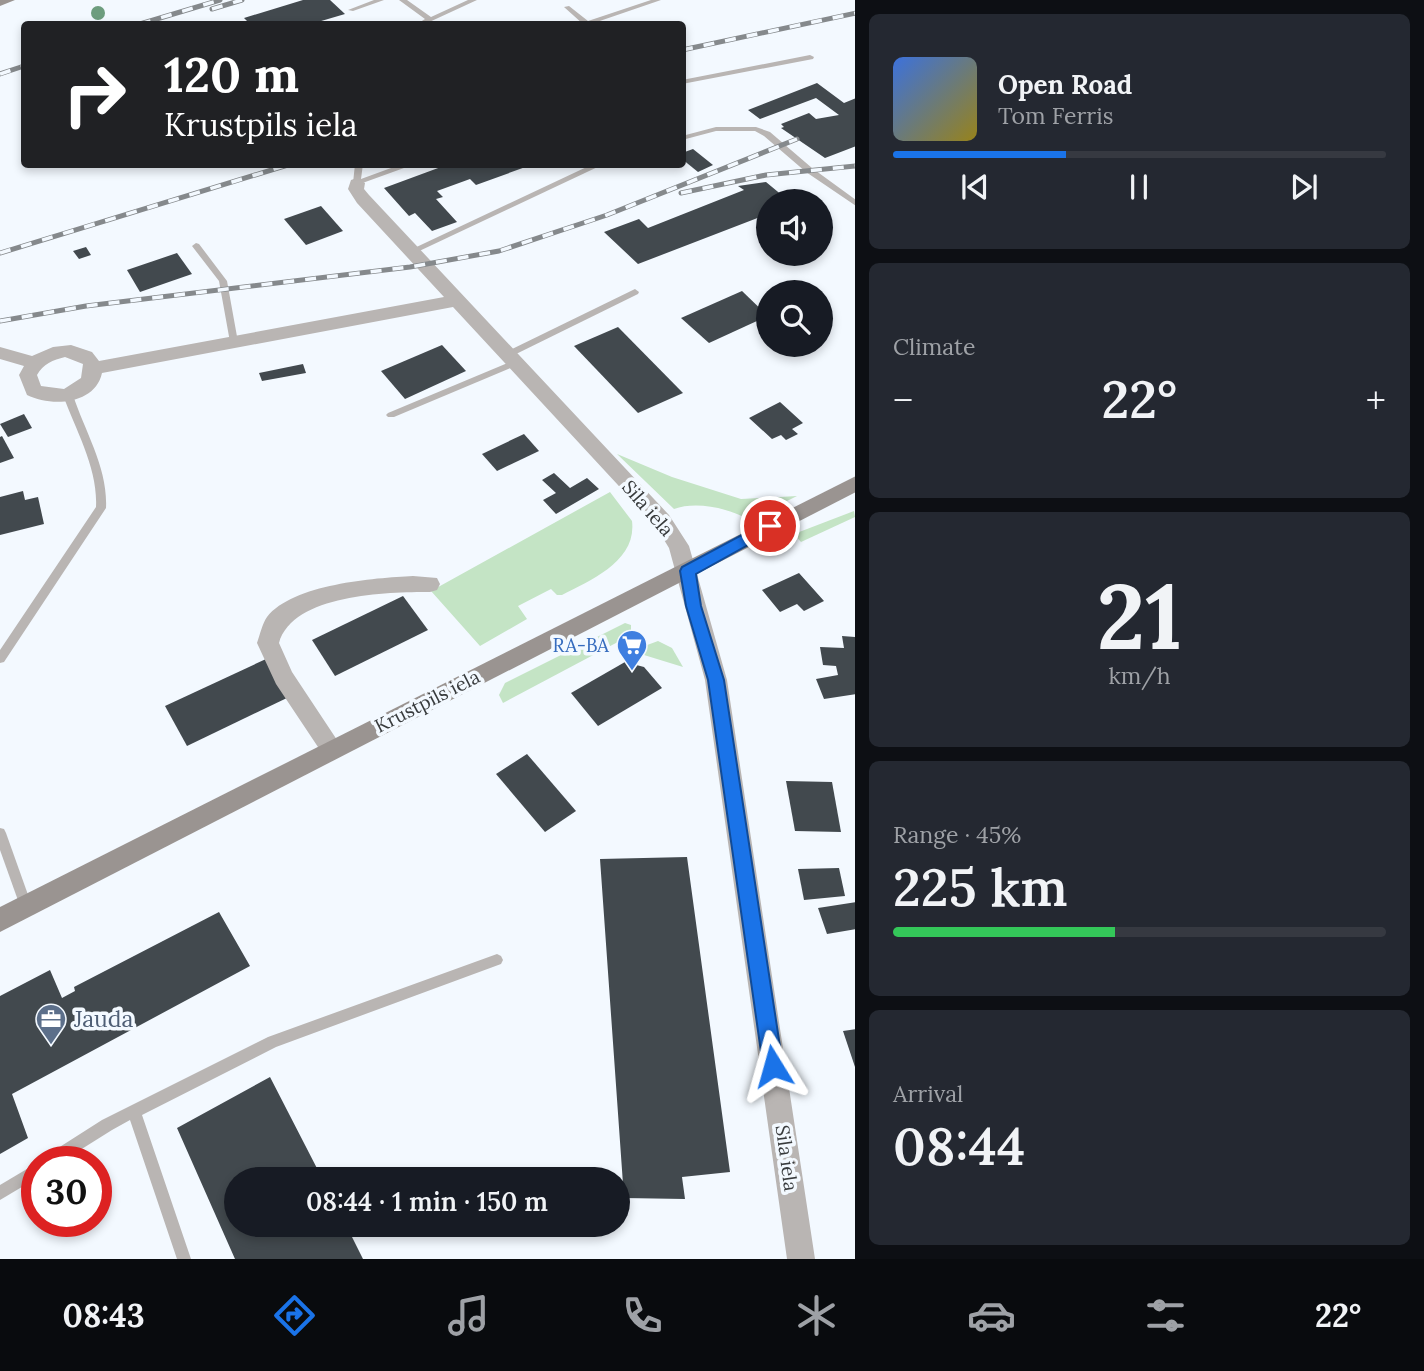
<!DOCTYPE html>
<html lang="en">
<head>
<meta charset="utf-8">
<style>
	body { margin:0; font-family:Lora,serif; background:#242831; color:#f1f3f6; height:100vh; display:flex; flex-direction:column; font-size:26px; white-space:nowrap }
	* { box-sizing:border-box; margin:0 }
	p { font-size:23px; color:#9ea1a6 }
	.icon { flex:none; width:38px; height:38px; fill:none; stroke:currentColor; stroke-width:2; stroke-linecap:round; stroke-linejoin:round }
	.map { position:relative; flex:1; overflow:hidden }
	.panel { display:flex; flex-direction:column; gap:14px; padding:14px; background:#0d0f14; width:569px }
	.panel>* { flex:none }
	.guide { position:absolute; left:21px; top:21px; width:665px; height:147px; border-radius:7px; box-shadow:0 4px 10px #0003; background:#202124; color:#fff; overflow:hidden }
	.controls { position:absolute; left:756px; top:189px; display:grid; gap:14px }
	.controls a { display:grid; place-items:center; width:77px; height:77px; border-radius:50%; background:#171b24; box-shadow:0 4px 10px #0003; font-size:35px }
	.speed { position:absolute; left:21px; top:1146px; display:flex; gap:14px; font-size:35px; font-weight:700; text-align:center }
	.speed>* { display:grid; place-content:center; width:91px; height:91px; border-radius:50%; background:#171b24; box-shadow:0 4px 10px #0003; line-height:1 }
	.speed .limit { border:10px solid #d22; background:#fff; color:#111 }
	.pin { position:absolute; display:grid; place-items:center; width:60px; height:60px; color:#fff; margin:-30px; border:4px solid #fff; border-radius:50%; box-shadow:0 2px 7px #0007 }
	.me { position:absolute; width:77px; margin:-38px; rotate:352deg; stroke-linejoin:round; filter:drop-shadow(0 0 5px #0008) }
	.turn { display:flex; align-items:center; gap:24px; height:147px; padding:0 28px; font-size:32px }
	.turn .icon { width:91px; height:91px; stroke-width:2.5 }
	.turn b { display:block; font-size:49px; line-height:60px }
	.big { font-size:52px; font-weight:600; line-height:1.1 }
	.panel .widget { flex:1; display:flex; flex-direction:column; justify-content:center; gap:10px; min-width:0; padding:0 24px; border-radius:10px; background:#242831 }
	.panel .dial { align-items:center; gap:0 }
	.dial b { font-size:91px; line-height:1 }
	.song { display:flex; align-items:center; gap:21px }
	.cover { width:84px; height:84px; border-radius:10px; background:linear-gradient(135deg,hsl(220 70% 55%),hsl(50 70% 35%)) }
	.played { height:7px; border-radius:4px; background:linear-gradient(90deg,#1a73e8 35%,#363941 35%) }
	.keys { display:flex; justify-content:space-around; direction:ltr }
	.heat { display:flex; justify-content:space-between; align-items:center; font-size:38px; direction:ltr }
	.charge { height:10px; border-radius:5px; background:linear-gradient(90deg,#34c759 45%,#363941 0) }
	.trip { position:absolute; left:224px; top:1167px; width:406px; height:70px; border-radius:35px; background:#171b24; box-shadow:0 4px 10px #0003; font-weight:600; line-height:70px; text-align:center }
	.tabs { display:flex; height:112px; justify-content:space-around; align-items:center; background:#090b0e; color:#9ea1a6 }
	.tabs .icon { width:49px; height:49px }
	.tabs .active { color:#1a73e8 }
	.tabs b { font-size:32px; color:#f1f3f6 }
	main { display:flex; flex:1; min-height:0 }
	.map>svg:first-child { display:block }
</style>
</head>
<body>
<main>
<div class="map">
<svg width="856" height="1259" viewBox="0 0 856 1259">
	<rect width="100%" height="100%" fill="#f3f9ff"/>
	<g fill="#c4e4c5">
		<path d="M617 454 672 477 741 499 797 496 749 520C729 508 696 501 674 509Z"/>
		<path d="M610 492 632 521C637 561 591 580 562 595H557L551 589 518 606 527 619 480 646 431 591Z"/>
		<path d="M854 511 855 517 801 542 794 534Z"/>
		<path d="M625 623 631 625V635L503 703 499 695 505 683Z"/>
		<path d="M658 641 672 648 683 667 631 651Z"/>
	</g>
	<g fill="#42494e">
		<path d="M303 0H330L345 14 311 24H250L244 18Z"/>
		<path d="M817 83 844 103 856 98V146L825 158 781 128 784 127 781 124 809 113 816 119 839 115 816 98 760 119 748 110Z"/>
		<path d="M693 149 713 165 698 172 682 159V153Z"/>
		<path d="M449 164H458L462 168 472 164 531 165 476 185 470 179 437 191 443 197 436 199 457 222 432 231 415 213 409 216 384 188Z"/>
		<path d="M766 182 789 201H768V214L638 264 604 232 639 219 648 228 744 190 738 186Z"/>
		<path d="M321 206 343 231 306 245 284 219Z"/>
		<path d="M86 247 91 255 79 259 73 251Z"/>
		<path d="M177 253 192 274 140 292 127 270Z"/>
		<path d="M742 291 768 316 709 343 681 318Z"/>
		<path d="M618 327 683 393 638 413 574 346Z"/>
		<path d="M442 345 466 371 405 399 381 371Z"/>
		<path d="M303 364 306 373 262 381 259 373Z"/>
		<path d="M780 402 803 423 792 429 798 434 786 440 781 435 772 439 749 418Z"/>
		<path d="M24 414 32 428 8 437 0 424Z"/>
		<path d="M524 434 539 451 497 471 482 454Z"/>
		<path d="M2 436 14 458 0 463V437Z"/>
		<path d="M554 473 570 488 587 478 599 489 556 514 543 500 556 493 542 480Z"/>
		<path d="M23 491 25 500 38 497 44 524 0 535V497Z"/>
		<path d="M799 573 824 601 804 611 797 604 780 612 762 590Z"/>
		<path d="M403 596 428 630 335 676 312 640Z"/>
		<path d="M842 636 856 637V694L824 699 816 679 838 675 836 666 823 665 820 647 844 648Z"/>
		<path d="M266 659 289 697 187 746 165 706Z"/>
		<path d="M625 662 644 667 662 688 598 726 571 693Z"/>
		<path d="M527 754 576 811 545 832 496 774Z"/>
		<path d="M786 781 832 782 841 832 795 831Z"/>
		<path d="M687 857 730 1172 682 1177 685 1199 624 1198 600 859Z"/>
		<path d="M839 868 845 896 804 900 798 869Z"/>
		<path d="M856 902V929L827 934 818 908Z"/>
		<path d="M219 912 250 966 12 1094 28 1138 0 1154V996L50 970 62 998 75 991 74 987Z"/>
		<path d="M856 1029V1067H855L843 1031Z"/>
		<path d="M270 1077 323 1180H236V1225H346L363 1259H235L177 1128Z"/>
	</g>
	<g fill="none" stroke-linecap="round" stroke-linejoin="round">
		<g fill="#b9b5b3" fill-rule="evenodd">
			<path d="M374 0H384L353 11 348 10Z"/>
			<path d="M399 0H407L431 17 468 0H477L425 24H417L425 19Z"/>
			<path d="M651 0H661L591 24H583L564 7 569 6 588 21Z"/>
			<path d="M810 55 814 57 813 59 682 84V80Z"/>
			<path d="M716 127H756L770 132 812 168 856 200V206L806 172 764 136 755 131H716L682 140V136Z"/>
			<path d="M355 164H363L361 179 402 164H415L357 185 353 183Z"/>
			<path d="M593 164H604L415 253 412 254 408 251Z"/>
			<path d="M196 243 199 244 227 281 238 342 237 344 234 345 230 342 219 281 192 246Z"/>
			<path d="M635 289 639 292 638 294 512 356H506L505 354 506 352Z"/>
			<path d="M517 359 520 360V364L394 417H388L386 415 388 413Z"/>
			<path d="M68 392 73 395C85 432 108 468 106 508L4 662 0 663V650L96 507C98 468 76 431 63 395Z"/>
			<path d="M0 828 4 829 6 833 32 906 30 910 26 912 22 910 20 906 0 850Z"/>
			<path d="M497 954 501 956 503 960 501 964 276 1047 142 1115 191 1259H177L130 1120 112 1130 61 1162H42L44 1157 102 1120 268 1037Z"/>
			<path d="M37 1163V1178L0 1200V1185Z"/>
		</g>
		<g fill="#b9b5b3" fill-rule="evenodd">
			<path d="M357 178 365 183 364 189 369 195 669 515 689 546 727 680 815 1259H787L705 680 669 548 655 525 453 307 102 373C95 405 51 407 27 395L19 375 24 366 0 359V347L32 356 53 347 71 345 92 352 99 361 444 297 357 203 348 189 351 180ZM65 357 83 364 81 378 64 389 41 386 37 375C43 364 53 360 65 357Z"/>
			<path d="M413 576 437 578 440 584 437 590 430 592C387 592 293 594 279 643L292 672 343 749 340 756 332 759 324 756 276 684 257 643C260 635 262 624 267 617 293 584 374 578 413 576Z"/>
		</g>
		<g fill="#9a9491" fill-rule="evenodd">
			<path d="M0 0H15L0 6Z"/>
			<path d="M856 476V492L0 932V907Z"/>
		</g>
		<g stroke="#85898c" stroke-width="5">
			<g id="rail">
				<path d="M212 9 242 0"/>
				<path d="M140 24 220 0"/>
				<path d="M682 50 856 13"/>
				<path d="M0 74 24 66"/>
				<path d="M681 193 766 175 856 166"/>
				<path d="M0 253 291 164"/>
				<path d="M0 321 86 306 410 267 499 251 607 215 797 139"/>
			</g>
		</g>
		<use href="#rail" stroke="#f3f9ff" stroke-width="3.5" stroke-dasharray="11" stroke-linecap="butt"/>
	</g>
	<circle fill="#6d9d7e" cx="98" cy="13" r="7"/>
	<path fill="#1a73e8" stroke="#114b97" stroke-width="2" d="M770 520 775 522V530L696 574 701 606 724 680 783 1066 780 1073 773 1076 766 1073 763 1066 708 680 686 606 680 571 682 567Z"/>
	<defs>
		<g id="supermarket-pin" transform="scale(1.575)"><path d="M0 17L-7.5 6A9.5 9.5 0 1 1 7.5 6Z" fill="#3f7fe0" stroke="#f3f9ff"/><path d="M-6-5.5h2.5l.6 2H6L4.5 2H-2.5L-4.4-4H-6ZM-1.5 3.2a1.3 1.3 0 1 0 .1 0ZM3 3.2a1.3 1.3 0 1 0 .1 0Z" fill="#fff"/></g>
		<g id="office-pin" transform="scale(1.575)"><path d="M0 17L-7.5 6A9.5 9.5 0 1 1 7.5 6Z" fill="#5c6f8a" stroke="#f3f9ff"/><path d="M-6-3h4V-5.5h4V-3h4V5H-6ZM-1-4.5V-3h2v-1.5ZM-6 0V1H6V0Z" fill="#fff"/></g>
	</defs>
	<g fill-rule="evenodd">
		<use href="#supermarket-pin" x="632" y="645"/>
		<use href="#office-pin" x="51" y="1019"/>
	</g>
	<g text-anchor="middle" stroke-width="7" stroke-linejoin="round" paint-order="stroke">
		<g font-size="19" fill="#383b3d" stroke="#f3f9ff">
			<text transform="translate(648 508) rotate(49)" y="7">Sila iela</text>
			<text transform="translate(427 701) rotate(-27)" y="7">Krustpils iela</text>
			<text transform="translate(787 1158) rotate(82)" y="7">Sila iela</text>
		</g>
		<g font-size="19" fill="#366cbe" stroke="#f3f9ff" text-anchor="end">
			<text x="609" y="652">RA-BA</text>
		</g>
		<g font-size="23" fill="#4e5e75" stroke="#f3f9ff" text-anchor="start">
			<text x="74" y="1027">Jauda</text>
		</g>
	</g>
</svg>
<div class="controls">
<a><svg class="icon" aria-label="sound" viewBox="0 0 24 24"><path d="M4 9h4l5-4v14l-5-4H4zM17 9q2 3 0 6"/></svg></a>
<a><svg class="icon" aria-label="search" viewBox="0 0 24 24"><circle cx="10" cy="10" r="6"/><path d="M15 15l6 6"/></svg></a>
</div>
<div class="speed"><div class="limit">30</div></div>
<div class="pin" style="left:770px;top:526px;background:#d93025"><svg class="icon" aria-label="arrive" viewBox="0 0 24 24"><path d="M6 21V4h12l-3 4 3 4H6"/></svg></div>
<svg class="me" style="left:773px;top:1066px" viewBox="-20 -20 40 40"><path d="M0-17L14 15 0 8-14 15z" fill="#1a73e8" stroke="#fff" stroke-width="4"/></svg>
<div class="trip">08:44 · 1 min · 150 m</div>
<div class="guide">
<div class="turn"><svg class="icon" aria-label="right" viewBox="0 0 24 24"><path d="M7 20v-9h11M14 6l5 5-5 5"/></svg><div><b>120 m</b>Krustpils iela</div></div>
</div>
</div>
<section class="panel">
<div class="widget">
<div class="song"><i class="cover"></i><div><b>Open Road</b><p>Tom Ferris</p></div></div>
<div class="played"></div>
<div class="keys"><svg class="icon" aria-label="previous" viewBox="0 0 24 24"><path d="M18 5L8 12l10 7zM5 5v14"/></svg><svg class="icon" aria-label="pause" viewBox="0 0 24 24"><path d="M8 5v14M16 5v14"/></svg><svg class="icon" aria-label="next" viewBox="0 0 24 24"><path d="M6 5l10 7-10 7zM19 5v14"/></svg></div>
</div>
<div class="widget"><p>Climate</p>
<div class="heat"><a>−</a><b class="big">22°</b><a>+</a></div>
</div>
<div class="widget dial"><b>21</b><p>km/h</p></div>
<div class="widget"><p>Range · 45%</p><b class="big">225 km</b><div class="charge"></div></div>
<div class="widget"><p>Arrival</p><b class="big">08:44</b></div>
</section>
</main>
<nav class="tabs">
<b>08:43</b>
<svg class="icon active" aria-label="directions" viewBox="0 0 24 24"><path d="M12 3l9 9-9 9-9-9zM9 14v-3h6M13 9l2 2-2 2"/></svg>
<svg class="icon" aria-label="music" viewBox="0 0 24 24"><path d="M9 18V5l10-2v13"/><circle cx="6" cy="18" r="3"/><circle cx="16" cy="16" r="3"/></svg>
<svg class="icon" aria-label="phone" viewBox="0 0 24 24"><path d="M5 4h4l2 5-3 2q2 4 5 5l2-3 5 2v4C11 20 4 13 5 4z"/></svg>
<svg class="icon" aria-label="climate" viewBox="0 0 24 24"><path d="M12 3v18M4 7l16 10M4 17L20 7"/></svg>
<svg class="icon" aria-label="car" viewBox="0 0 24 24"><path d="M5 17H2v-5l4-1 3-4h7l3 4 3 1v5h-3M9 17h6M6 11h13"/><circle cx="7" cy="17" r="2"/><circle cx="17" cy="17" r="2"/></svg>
<svg class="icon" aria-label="filters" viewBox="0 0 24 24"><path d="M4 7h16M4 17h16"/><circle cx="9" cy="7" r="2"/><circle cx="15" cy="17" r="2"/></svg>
<b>22°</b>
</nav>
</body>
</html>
